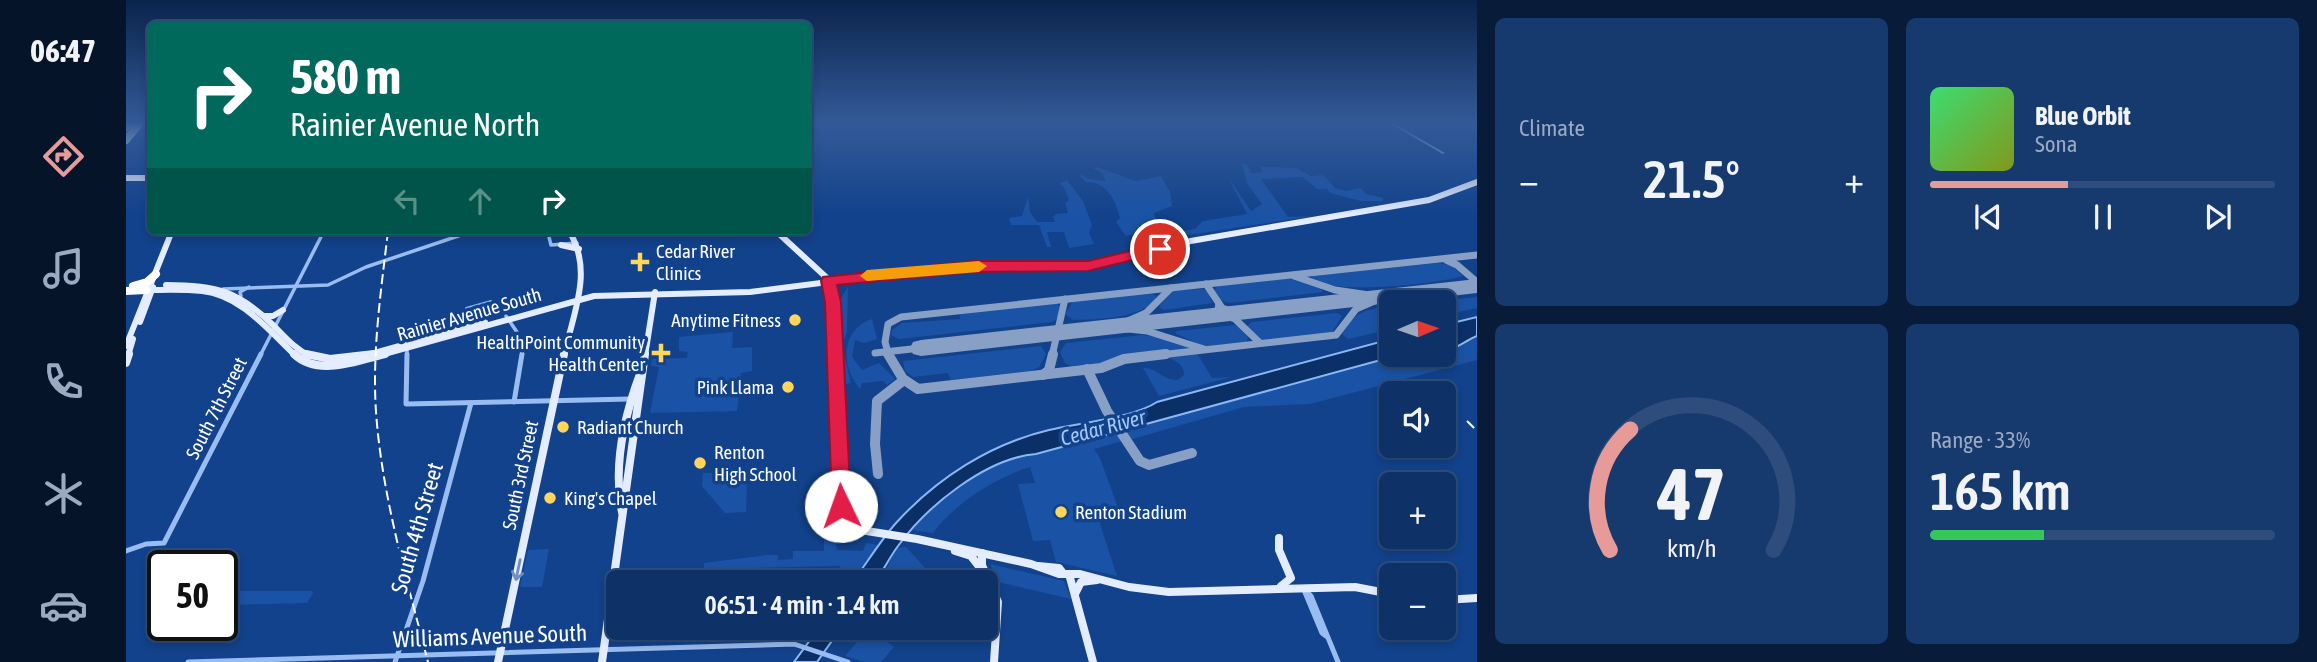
<!DOCTYPE html>
<html lang="en">
<head>
<meta charset="utf-8">
<style>
	body { margin:0; font-family:"Asap Condensed",sans-serif; background:#173a6e; color:#f1f3f6; height:100vh; display:flex; flex-direction:column; font-size:26px; white-space:nowrap }
	* { box-sizing:border-box; margin:0 }
	p { font-size:23px; color:#9baac0 }
	.icon { flex:none; width:38px; height:38px; fill:none; stroke:currentColor; stroke-width:2; stroke-linecap:round; stroke-linejoin:round }
	.map { position:relative; flex:1; overflow:hidden }
	.sheet { display:flex; flex-direction:column; gap:18px; padding:18px; background:#081c39; width:840px }
	.sheet>* { flex:none }
	.top-card { position:absolute; left:21px; top:21px; width:665px; height:214px; border-radius:10px; box-shadow:0 4px 10px #0003,0 0 0 2px #2e4d7c; background:#00695c; color:#fff; overflow:hidden }
	.needle { width:46px; rotate:88deg }
	.fabs { position:absolute; left:1253px; top:290px; display:grid; gap:14px }
	.fabs a { display:grid; place-items:center; width:77px; height:77px; border-radius:10px; background:#0e3268; box-shadow:0 4px 10px #0003,0 0 0 2px #2e4d7c; font-size:35px }
	.speed { position:absolute; left:21px; top:550px; display:flex; gap:14px; font-size:35px; font-weight:700; text-align:center }
	.speed>* { display:grid; place-content:center; width:91px; height:91px; border-radius:50%; background:#0e3268; box-shadow:0 4px 10px #0003,0 0 0 2px #2e4d7c; line-height:1 }
	.speed .limit { border:4px solid #111; border-radius:10px; background:#fff; color:#111 }
	.pin { position:absolute; display:grid; place-items:center; width:60px; height:60px; color:#fff; margin:-30px; border:4px solid #fff; border-radius:50%; box-shadow:0 2px 7px #0007 }
	.me { position:absolute; width:77px; margin:-38px; rotate:357deg; stroke-linejoin:round; filter:drop-shadow(0 0 5px #0008) }
	.turn { display:flex; align-items:center; gap:24px; height:147px; padding:0 28px; font-size:32px }
	.turn .icon { width:91px; height:91px; stroke-width:2.5 }
	.turn b { display:block; font-size:49px; line-height:60px }
	.lanes { display:flex; align-items:center; height:66px; padding:0 28px; background:#0003; justify-content:center; gap:35px; direction:ltr }
	.lanes .off { opacity:.35 }
	.big { font-size:52px; font-weight:600; line-height:1.1 }
	.sheet .tile { flex:1; display:flex; flex-direction:column; justify-content:center; gap:10px; min-width:0; padding:0 24px; border-radius:10px; background:#173a6e }
	.sheet .dial { align-items:center; gap:0 }
	.dial svg { height:182px; overflow:visible; fill:none; stroke:#2e4d7c; stroke-width:7; stroke-linecap:round; text-anchor:middle }
	.dial text { fill:#f1f3f6; stroke:none }
	.song { display:flex; align-items:center; gap:21px }
	.cover { width:84px; height:84px; border-radius:10px; background:linear-gradient(135deg,hsl(140 70% 55%),hsl(70 70% 35%)) }
	.played { height:7px; border-radius:4px; background:linear-gradient(90deg,#e69b98 40%,#2e4d7c 40%) }
	.keys { display:flex; justify-content:space-around; direction:ltr }
	.heat { display:flex; justify-content:space-between; align-items:center; font-size:38px; direction:ltr }
	.charge { height:10px; border-radius:5px; background:linear-gradient(90deg,#34c759 33%,#2e4d7c 0) }
	.sheet .tiles { flex:1; display:grid; gap:18px; grid-template-columns:repeat(2,1fr) }
	.trip { position:absolute; left:480px; top:570px; width:392px; height:70px; border-radius:10px; background:#0e3268; box-shadow:0 4px 10px #0003,0 0 0 2px #2e4d7c; font-weight:600; line-height:70px; text-align:center }
	main { display:flex; flex:1; min-height:0 }
	.dock { display:flex; flex-direction:column; width:126px; justify-content:space-around; align-items:center; background:#06142a; color:#9baac0 }
	.dock .icon { width:49px; height:49px }
	.dock .active { color:#e69b98 }
	.dock b { font-size:32px; color:#f1f3f6 }
	.map>svg:first-child { display:block }
</style>
</head>
<body>
<main>
<nav class="dock">
<b>06:47</b>
<svg class="icon active" aria-label="directions" viewBox="0 0 24 24"><path d="M12 3l9 9-9 9-9-9zM9 14v-3h6M13 9l2 2-2 2"/></svg>
<svg class="icon" aria-label="music" viewBox="0 0 24 24"><path d="M9 18V5l10-2v13"/><circle cx="6" cy="18" r="3"/><circle cx="16" cy="16" r="3"/></svg>
<svg class="icon" aria-label="phone" viewBox="0 0 24 24"><path d="M5 4h4l2 5-3 2q2 4 5 5l2-3 5 2v4C11 20 4 13 5 4z"/></svg>
<svg class="icon" aria-label="climate" viewBox="0 0 24 24"><path d="M12 3v18M4 7l16 10M4 17L20 7"/></svg>
<svg class="icon" aria-label="car" viewBox="0 0 24 24"><path d="M5 17H2v-5l4-1 3-4h7l3 4 3 1v5h-3M9 17h6M6 11h13"/><circle cx="7" cy="17" r="2"/><circle cx="17" cy="17" r="2"/></svg>
</nav>
<div class="map">
<svg width="1351" height="662" viewBox="0 0 1351 662">
	<rect width="100%" height="100%" fill="#12428b"/>
	<g fill="#1a53a5">
		<path d="M1116 164H1120L1126 173 1137 172 1134 167 1170 168 1185 176 1197 175 1209 188 1220 191 1235 188 1240 194 1258 198 1256 201H1235L1204 193 1201 189H1191L1177 177 1135 179 1162 217 1187 216 1042 238 1019 231 1000 236 990 222 994 218C990 200 980 181 960 182L954 176 955 174 962 179 980 181 976 173 967 168 971 167 1010 181 1035 176 1044 192 1046 206 1028 213 1030 221 1043 228 1056 231 1069 229 1077 221 1121 214 1102 177 1125 211 1136 204 1121 183Z"/>
		<path d="M941 180 957 201 966 225 963 233 968 244 943 248 938 232H921L925 247H921L913 225H885L883 218 896 216 902 197 904 212 911 222H929L927 217 930 214 942 213 939 203 943 200 938 187 933 184Z"/>
		<path d="M1312 263 1325 265 1337 276C1312 284 1203 296 1185 278L1187 276Z"/>
		<path d="M1167 278 1195 289 1197 292 1103 303 1093 300 1087 291 1092 286Z"/>
		<path d="M722 287 721 332 716 345 725 383 719 384 720 398 717 401 714 300Z"/>
		<path d="M1077 289 1082 292 1086 303 1038 310 1033 307 1044 291Z"/>
		<path d="M1024 293 1030 296 1029 301C1010 319 973 319 947 320L939 314 947 301Z"/>
		<path d="M1351 297V308L1318 315V303H1296Z"/>
		<path d="M930 303 934 306 932 318 926 322 773 339 765 335 766 330 776 323 834 319V313Z"/>
		<path d="M1265 306V329L1222 339 1216 334C1223 313 1245 308 1265 306Z"/>
		<path d="M1211 313 1216 316 1205 334 1134 341 1121 326 1126 322Z"/>
		<path d="M746 319 751 339 738 343 729 340 726 357 736 370 753 363 769 379 761 385 757 381 736 383 734 389C714 366 715 329 746 319Z"/>
		<path d="M1109 325 1116 328 1122 337 1120 344 1081 348 1049 333 1051 331Z"/>
		<path d="M607 332 606 348 626 347V371L615 373 611 411 524 413 533 367 525 366 526 359 561 358 562 352 553 351V337Z"/>
		<path d="M1017 335 1049 339 1067 348 1001 357 971 366 969 364 944 366 939 363 934 352 940 343Z"/>
		<path d="M1351 336V360L1184 404 1118 407 1003 440 996 430 1273 355H1318V351Z"/>
		<path d="M915 346 920 354 913 367 905 371 825 380 822 373 787 377 779 371 777 361Z"/>
		<path d="M1071 353 1086 378 1106 377 1033 396 1017 368C1031 367 1037 381 1052 380L1058 375C1058 363 1047 359 1038 357Z"/>
		<path d="M990 432 996 441 968 449 974 458 996 519 976 521 974 524 991 576 930 562 924 540 907 541 892 484 909 483 904 467C869 478 829 503 807 533L786 530C814 497 851 472 891 456 897 454 905 455 912 453 938 447 964 439 990 432Z"/>
		<path d="M577 473H609L621 479 620 512 599 513 576 486Z"/>
		<path d="M698 538H709L711 550 737 551 740 543 754 545 726 583H709L715 576 714 566 578 569V563L641 555H652V560L667 559V551H698Z"/>
		<path d="M780 547 800 569 790 580 784 575 778 583H748L762 566 770 548Z"/>
		<path d="M423 549 416 587H394L402 550Z"/>
		<path d="M864 564 938 581 945 599 872 582Z"/>
		<path d="M101 591H186L187 593 181 603 96 605V593Z"/>
		<path d="M743 628 768 647 755 662H739L719 656Z"/>
	</g>
	<g fill="#0b2f67" stroke="#8bb8f4" stroke-width="2">
		<path d="M1351 317V336C1340 340 1328 351 1318 351V325Z"/>
		<path d="M1265 339V355H1273L910 454C860 458 801 506 772 546 763 558 758 570 748 583H726C741 563 754 541 770 523 811 478 864 444 923 430 952 423 1007 418 1031 402Z"/>
		<path d="M693 628H715L691 662H668Z"/>
	</g>
	<g fill="none" stroke-linecap="round" stroke-linejoin="round">
		<g stroke="#8bb8f4" stroke-width="2">
			<path d="M1265 123 1317 153"/>
			<path d="M340 308 365 301"/>
		</g>
		<g stroke="#88a0c5" stroke-width="7">
			<path d="M1320 260 1331 265 1351 282"/>
			<path d="M1168 276 1209 290 1250 296"/>
			<path d="M1080 284 1096 308 1112 313"/>
			<path d="M1097 314 1109 319 1134 343"/>
			<path d="M1085 316 1091 313 1093 304"/>
			<path d="M995 324 1020 313 1045 288"/>
			<path d="M984 327 1021 331 1078 349"/>
			<path d="M749 353 795 348"/>
			<path d="M763 356 759 342 762 324 775 317 1351 255"/>
			<path d="M926 356 939 299"/>
			<path d="M1025 356 1210 335 1230 309 1260 296"/>
		</g>
		<g stroke="#88a0c5" stroke-width="10">
			<path d="M762 354 777 379 792 389 975 368 998 359 1040 354"/>
			<path d="M961 369 981 411 1014 461 1023 465 1066 453"/>
			<path d="M917 375 923 370 927 354"/>
			<path d="M752 474 749 444 751 401 778 380"/>
		</g>
		<path fill="#88a0c5" fill-rule="evenodd" d="M1351 279V293L795 356 787 354 784 348 787 342 795 340Z"/>
		<g stroke="#9abdf1" stroke-width="3.5">
			<path d="M423 237 425 245 451 243"/>
			<path d="M97 289 202 285 240 267 347 231"/>
			<path d="M115 296 114 292 123 287"/>
			<path d="M380 316 395 338 396 356"/>
			<path d="M134 356 198 231"/>
			<path d="M281 356V345"/>
		</g>
		<g stroke="#9abdf1" stroke-width="5">
			<path d="M281 354 280 404 504 399"/>
			<path d="M388 402 396 354"/>
			<path d="M0 551 20 544 38 543 135 354"/>
			<path d="M1178 589 1185 596 1212 662"/>
			<path d="M1178 590 1196 633 1200 636"/>
			<path d="M62 662 668 644 722 662"/>
			<path d="M269 662 297 581 345 403"/>
		</g>
		<g stroke="#e3edff" stroke-width="6">
			<path d="M0 178H24"/>
			<path d="M650 231 701 278 706 288 709 356"/>
			<path d="M435 245 453 249"/>
			<path d="M40 285C89 285 111 290 147 325 159 337 169 349 184 356"/>
			<path d="M20 290C38 290 57 289 76 291 115 295 142 330 170 356"/>
			<path d="M139 316H147L157 310"/>
			<path d="M14 322 27 287"/>
			<path d="M0 346 46 231"/>
			<path d="M2 356 7 339"/>
			<path d="M238 356 359 322"/>
			<path d="M251 356 468 296 624 292 812 268 967 265 1059 242 1303 200 1351 182"/>
			<path d="M438 356C447 313 468 271 443 231"/>
			<path d="M519 356 529 292"/>
		</g>
		<g stroke="#e3edff" stroke-width="8">
			<path d="M168 354C192 377 231 361 259 354"/>
			<path d="M180 354 204 359 248 354"/>
			<path d="M709 354 715 506 720 528"/>
			<path d="M0 363 3 354"/>
			<path d="M496 512C487 467 498 417 514 374"/>
			<path d="M709 532 714 510"/>
			<path d="M717 532 728 529 791 539 905 564 933 574H954L1003 587 1043 592 1229 587 1265 594"/>
			<path d="M1153 538V550L1165 578 1155 586"/>
			<path d="M829 551 845 556 855 569"/>
			<path d="M856 553V565L872 602 868 662"/>
			<path d="M912 566 933 568 936 572"/>
			<path d="M943 574 967 662"/>
			<path d="M949 594 955 582 971 580"/>
			<path d="M1318 600 1351 598"/>
			<path d="M372 662 438 354"/>
			<path d="M476 662 519 354"/>
		</g>
		<g stroke="#fff" stroke-width="8">
			<path d="M0 127 3 123"/>
			<path d="M0 140 14 123"/>
			<path d="M7 286 21 282 30 274"/>
			<path d="M0 291 20 290"/>
		</g>
		<g stroke="#fff" stroke-width="2" stroke-dasharray="10 4.5" stroke-linecap="butt">
			<path d="M262 231C255 291 246 351 250 412 256 497 281 580 302 662"/>
			<path d="M1341 421 1351 431"/>
		</g>
	</g>
	<defs><path id="oneway-shaft" d="M-6 0H5M1.5-3L5.5 0L1.5 3" fill="none" stroke-width="1.6" stroke-linecap="round" stroke-linejoin="round" transform="scale(1.75)"/></defs>
	<use stroke="#708fbf" href="#oneway-shaft" transform="translate(392 570) rotate(102)"/>
	<linearGradient id="sky" x2="0" y2="1"><stop stop-color="#0a244c"/><stop offset="0.57" stop-color="#335a98"/><stop offset="1" stop-color="#335a98" stop-opacity="0"/></linearGradient>
	<rect width="1351" height="216" fill="url(#sky)"/>
	<path fill="#e11d48" stroke="#92132f" stroke-width="2" d="M1034 244 1039 245 1041 249 1039 252 962 271 848 272 711 285 715 302 725 506 722 513 715 515 709 513 706 506 699 302 695 281 697 277 848 261H962Z"/>
	<path fill="#f59e0b" d="M853 261 861 266 853 272 741 281 734 276 741 270Z"/>
	<g fill="#ffd659" stroke="#12428b" stroke-width="2.5">
		<path d="M510.5 251.5h7v7h7v7h-7v7h-7v-7h-7v-7h7z"/>
		<circle cx="669" cy="320" r="7"/>
		<path d="M531.5 342.5h7v7h7v7h-7v7h-7v-7h-7v-7h7z"/>
		<circle cx="662" cy="387" r="7"/>
		<circle cx="437" cy="427" r="7"/>
		<circle cx="574" cy="463" r="7"/>
		<circle cx="424" cy="498" r="7"/>
		<circle cx="935" cy="512" r="7"/>
	</g>
	<g text-anchor="middle" stroke-width="7" stroke-linejoin="round" paint-order="stroke">
		<g font-size="19" fill="#fff" stroke="#12428b" text-anchor="start">
			<text x="530" y="258">Cedar River<tspan x="530" dy="22">Clinics</tspan></text>
			<text x="655" y="327" text-anchor="end">Anytime Fitness</text>
			<text x="519" y="349" text-anchor="end">HealthPoint Community<tspan x="519" dy="22">Health Center</tspan></text>
			<text x="648" y="394" text-anchor="end">Pink Llama</text>
			<text x="451" y="434">Radiant Church</text>
			<text x="588" y="459">Renton<tspan x="588" dy="22">High School</tspan></text>
			<text x="438" y="505">King's Chapel</text>
			<text x="949" y="519">Renton Stadium</text>
		</g>
		<g font-size="19" fill="#fff" stroke="#12428b">
			<text transform="translate(343 314) rotate(-16)" y="7">Rainier Avenue South</text>
			<text transform="translate(90 408) rotate(-63)" y="7">South 7th Street</text>
			<text transform="translate(394 475) rotate(-78)" y="7">South 3rd Street</text>
		</g>
		<g font-size="21" font-style="italic" fill="#a5c8f8" stroke="#12428b">
			<text transform="translate(977 428) rotate(-15)" y="7">Cedar River</text>
		</g>
		<g font-size="23" fill="#fff" stroke="#12428b">
			<text transform="translate(291 528) rotate(-74)" y="8">South 4th Street</text>
			<text transform="translate(364 636) rotate(-2)" y="8">Williams Avenue South</text>
		</g>
	</g>
</svg>
<div class="fabs">
<a><svg class="needle" viewBox="-14 -14 28 28"><path d="M0-13l5 13h-10z" fill="#e53935"/><path d="M0 13l5-13h-10z" fill="#9baac0"/></svg></a>
<a><svg class="icon" aria-label="sound" viewBox="0 0 24 24"><path d="M4 9h4l5-4v14l-5-4H4zM17 9q2 3 0 6"/></svg></a>
<a>+</a>
<a>−</a>
</div>
<div class="speed"><div class="limit">50</div></div>
<div class="pin" style="left:1034px;top:249px;background:#d93025"><svg class="icon" aria-label="arrive" viewBox="0 0 24 24"><path d="M6 21V4h12l-3 4 3 4H6"/></svg></div>
<svg class="me" style="left:715px;top:506px" viewBox="-20 -20 40 40"><circle r="19" fill="#fff"/><path d="M0-13L10 11 0 6-10 11z" fill="#e11d48"/></svg>
<div class="trip">06:51 · 4 min · 1.4 km</div>
<div class="top-card">
<div class="turn"><svg class="icon" aria-label="right" viewBox="0 0 24 24"><path d="M7 20v-9h11M14 6l5 5-5 5"/></svg><div><b>580 m</b>Rainier Avenue North</div></div>
<div class="lanes"><svg class="icon off" aria-label="left" viewBox="0 0 24 24"><path d="M17 20v-9H6M10 6l-5 5 5 5"/></svg><svg class="icon off" aria-label="ahead" viewBox="0 0 24 24"><path d="M12 20V5M6 11l6-6 6 6"/></svg><svg class="icon" aria-label="right" viewBox="0 0 24 24"><path d="M7 20v-9h11M14 6l5 5-5 5"/></svg></div>
</div>
</div>
<section class="sheet">
<div class="tiles">
<div class="tile"><p>Climate</p>
<div class="heat"><a>−</a><b class="big">21.5°</b><a>+</a></div>
</div>
<div class="tile">
<div class="song"><i class="cover"></i><div><b>Blue Orbit</b><p>Sona</p></div></div>
<div class="played"></div>
<div class="keys"><svg class="icon" aria-label="previous" viewBox="0 0 24 24"><path d="M18 5L8 12l10 7zM5 5v14"/></svg><svg class="icon" aria-label="pause" viewBox="0 0 24 24"><path d="M8 5v14M16 5v14"/></svg><svg class="icon" aria-label="next" viewBox="0 0 24 24"><path d="M6 5l10 7-10 7zM19 5v14"/></svg></div>
</div>
<div class="tile dial"><svg viewBox="0 0 100 80">
<path d="M14 69A42 42 0 1 1 86 69"/>
<path d="M14 69A42 42 0 0 1 23 16" stroke="#e69b98"/>
<text x="50" y="56" font-size="32" font-weight="700">47</text>
<text x="50" y="72" font-size="11">km/h</text>
</svg></div>
<div class="tile"><p>Range · 33%</p><b class="big">165 km</b><div class="charge"></div></div>
</div>
</section>
</main>
</body>
</html>
